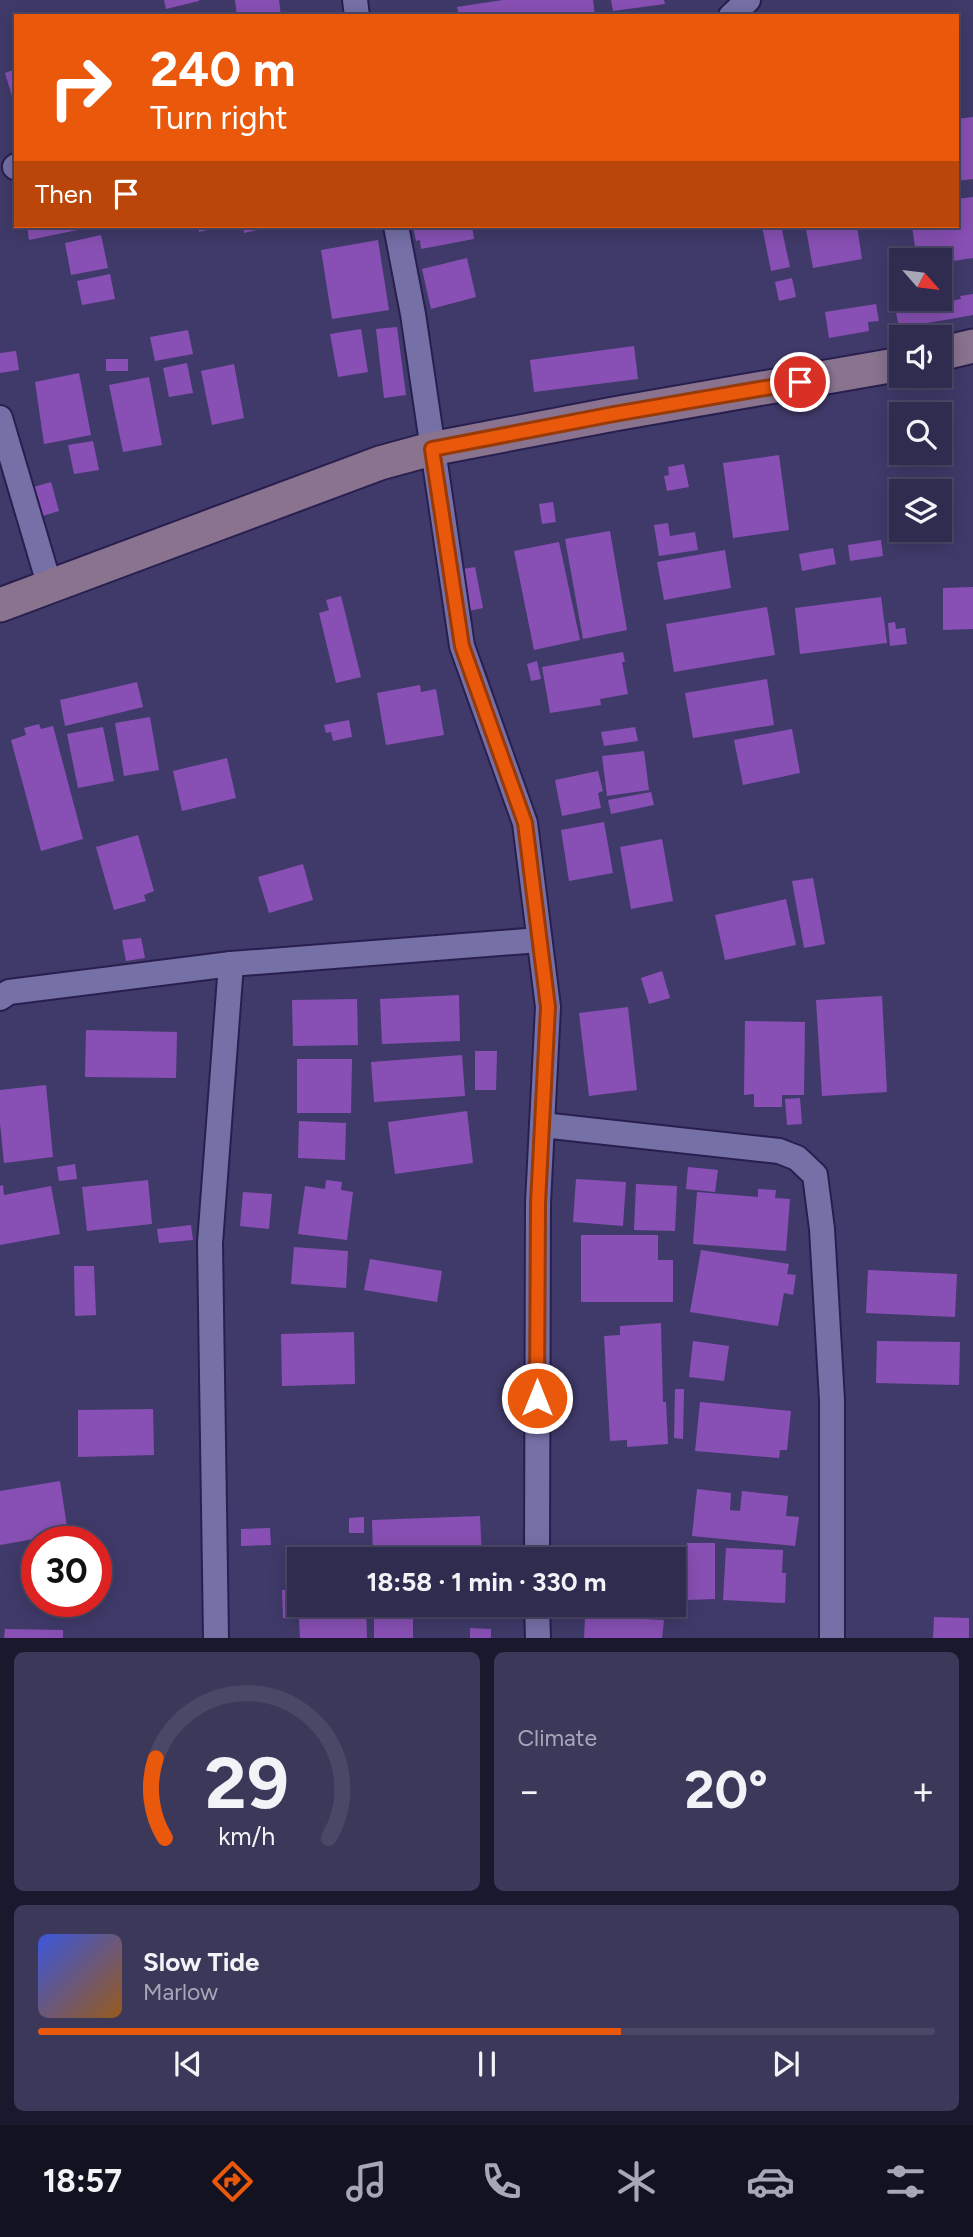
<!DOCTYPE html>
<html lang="en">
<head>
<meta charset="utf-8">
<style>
	body { margin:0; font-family:Figtree,sans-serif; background:#3c385a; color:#f1f3f6; height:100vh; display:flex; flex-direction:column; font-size:26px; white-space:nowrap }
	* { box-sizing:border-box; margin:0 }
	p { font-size:23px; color:#a8a7b7 }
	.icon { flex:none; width:38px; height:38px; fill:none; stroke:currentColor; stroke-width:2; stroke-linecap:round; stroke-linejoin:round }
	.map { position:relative; height:1638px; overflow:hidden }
	.sheet { display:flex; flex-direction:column; gap:14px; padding:14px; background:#1a182c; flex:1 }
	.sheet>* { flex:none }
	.hud { position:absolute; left:14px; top:14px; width:945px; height:214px; border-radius:0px; box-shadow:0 4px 18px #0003,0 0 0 2px #4b4867; background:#ea580c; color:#fff; overflow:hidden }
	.needle { width:46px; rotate:118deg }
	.tools { position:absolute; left:889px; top:248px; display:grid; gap:14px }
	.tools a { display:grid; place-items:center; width:63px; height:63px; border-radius:0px; background:#302c50; box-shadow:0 4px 18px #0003,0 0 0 2px #4b4867; font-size:35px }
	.speed { position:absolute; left:21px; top:1526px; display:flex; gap:14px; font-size:35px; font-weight:700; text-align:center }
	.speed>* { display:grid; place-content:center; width:91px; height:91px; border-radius:50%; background:#302c50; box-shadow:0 4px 18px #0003,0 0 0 2px #4b4867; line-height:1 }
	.speed .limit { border:10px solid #d22; background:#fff; color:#111 }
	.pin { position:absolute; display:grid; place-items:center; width:60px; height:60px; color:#fff; margin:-30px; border:4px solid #fff; border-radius:50%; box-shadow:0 2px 7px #0007 }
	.me { position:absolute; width:77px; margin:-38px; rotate:0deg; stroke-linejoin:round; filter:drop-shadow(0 0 5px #0008) }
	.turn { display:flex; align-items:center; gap:24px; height:147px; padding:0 21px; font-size:32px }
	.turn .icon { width:91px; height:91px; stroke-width:2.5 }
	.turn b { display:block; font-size:49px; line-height:60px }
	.then { display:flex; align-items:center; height:66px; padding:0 21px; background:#0003; gap:14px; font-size:26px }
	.big { font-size:52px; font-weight:700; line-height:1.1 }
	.sheet .tile { flex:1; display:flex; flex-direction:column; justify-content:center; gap:10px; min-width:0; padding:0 24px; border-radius:10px; background:#3c385a }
	.sheet .dial { align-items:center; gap:0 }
	.dial svg { height:182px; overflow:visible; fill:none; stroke:#4b4867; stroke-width:7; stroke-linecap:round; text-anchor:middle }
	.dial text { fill:#f1f3f6; stroke:none }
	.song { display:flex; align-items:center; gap:21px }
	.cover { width:84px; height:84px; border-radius:10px; background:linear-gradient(135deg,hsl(230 70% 55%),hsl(30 70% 35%)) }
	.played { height:7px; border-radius:4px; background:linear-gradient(90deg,#ea580c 65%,#4b4867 65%) }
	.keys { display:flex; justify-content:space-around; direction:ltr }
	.heat { display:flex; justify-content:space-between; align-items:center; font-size:38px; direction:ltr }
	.sheet .tiles { flex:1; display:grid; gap:14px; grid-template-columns:1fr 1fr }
	.tile:last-child { grid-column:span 2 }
	.trip { position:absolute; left:287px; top:1547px; width:399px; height:70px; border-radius:0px; background:#302c50; box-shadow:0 4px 18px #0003,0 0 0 2px #4b4867; font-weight:700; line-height:70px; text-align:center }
	.menu { display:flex; height:112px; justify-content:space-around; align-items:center; background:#131220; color:#a8a7b7 }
	.menu .icon { width:49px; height:49px }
	.menu .active { color:#ea580c }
	.menu b { font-size:32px; color:#f1f3f6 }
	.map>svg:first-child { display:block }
</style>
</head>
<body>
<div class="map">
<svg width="973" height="1639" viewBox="0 0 973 1639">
	<rect width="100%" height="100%" fill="#403a6a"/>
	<g fill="#8850b4">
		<path d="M164 0H199V1L166 9Z"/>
		<path d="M235 0H279L281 16H237Z"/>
		<path d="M503 0H593L595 16H459L457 7Z"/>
		<path d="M611 0H664L665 4 613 11Z"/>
		<path d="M16 69V106H15L5 73Z"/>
		<path d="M973 117V179L957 181V119Z"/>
		<path d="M973 197V258L940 263V261H917L912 226H957V199Z"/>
		<path d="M27 226H92V227L29 240Z"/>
		<path d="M198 226H216V228L199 232Z"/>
		<path d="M243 226H271V227L244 233Z"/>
		<path d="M413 226H472L474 239 421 249 420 240 416 241Z"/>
		<path d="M762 226H781L790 267 771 271Z"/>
		<path d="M826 226H857L862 259 813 268 806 229Z"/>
		<path d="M101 235 108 268 71 275 65 243Z"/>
		<path d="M378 240 389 310 332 319 321 250Z"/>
		<path d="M467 258 476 297 431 309 422 269Z"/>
		<path d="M110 274 115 299 82 305 77 281Z"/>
		<path d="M792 278 796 297 779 301 775 282Z"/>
		<path d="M973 294V315L899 328 895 307 909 305 910 308 961 299 960 296Z"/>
		<path d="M876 304 879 321 868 322 869 331 829 338 825 312Z"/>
		<path d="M397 327 406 395 384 398 376 329Z"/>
		<path d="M361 329 368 372 338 377 330 334Z"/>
		<path d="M188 330 193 354 155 361 150 337Z"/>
		<path d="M634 346 638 379 534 392 530 360Z"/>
		<path d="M16 351 19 370 0 373V353Z"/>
		<rect x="106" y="359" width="22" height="12"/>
		<path d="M187 363 193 393 169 397 163 368Z"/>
		<path d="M234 364 244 418 212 425 201 371Z"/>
		<path d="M79 373 91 435 44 444 35 382Z"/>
		<path d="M149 377 162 445 123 452 109 385Z"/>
		<path d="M934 404 936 415H923L921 407Z"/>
		<path d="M93 441 99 470 74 474 68 445Z"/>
		<path d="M779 455 789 530 733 538 723 463Z"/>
		<path d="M684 464 689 487 667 491 664 476 669 475 668 467Z"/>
		<path d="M51 482 59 511 36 518 27 489Z"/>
		<path d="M553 502 556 522 542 524 539 504Z"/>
		<path d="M668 523 670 536 695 532 698 550 659 556 654 525Z"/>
		<path d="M610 531 627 630 583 639 565 539Z"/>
		<path d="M881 540 883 556 850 561 848 545Z"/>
		<path d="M559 542 580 640 534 650 514 551Z"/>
		<path d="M833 548 836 564 802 571 799 554Z"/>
		<path d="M725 550 731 588 664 600 657 562Z"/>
		<path d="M475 567 483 608 463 612 456 570Z"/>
		<path d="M973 587V629L943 630V588Z"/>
		<path d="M341 596 361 677 336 683 319 613 329 610 326 600Z"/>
		<path d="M881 597 887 643 800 654 795 608Z"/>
		<path d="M767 607 775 655 674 672 666 624Z"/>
		<path d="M895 622 896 629 905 628 907 644 890 646 888 623Z"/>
		<path d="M623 652 625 662H622L628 694 600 699 601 705 550 713 542 667Z"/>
		<path d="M537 661 541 679 531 681 527 664Z"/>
		<path d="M767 679 774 725 693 738 685 693Z"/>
		<path d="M137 682 143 707 65 726 60 700Z"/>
		<path d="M420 685 421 692 436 689 444 735 386 745 377 693Z"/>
		<path d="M150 717 159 770 124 776 115 723Z"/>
		<path d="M349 720 352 737 333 741 331 732 326 733 324 725Z"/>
		<path d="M39 724 41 729 53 726 83 839 41 851 11 740 26 735 24 728Z"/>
		<path d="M103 727 114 781 78 788 67 734Z"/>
		<path d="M635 727 638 741 604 746 601 732Z"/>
		<path d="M792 729 800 773 743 785 734 740Z"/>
		<path d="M644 751 649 790 607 796 602 756Z"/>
		<path d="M227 758 236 798 182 811 173 771Z"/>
		<path d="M598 771 603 791 598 793 601 808 562 816 555 780Z"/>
		<path d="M651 792 654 805 611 814 608 800Z"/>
		<path d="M604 822 613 873 569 881 561 830Z"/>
		<path d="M138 835 154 891 144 895 146 901 114 910 96 847Z"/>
		<path d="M662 839 673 901 631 909 620 847Z"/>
		<path d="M303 864 313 900 269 913 258 877Z"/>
		<path d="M813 878 825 944 804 948 792 881Z"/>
		<path d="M786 899 796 945 725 960 715 915Z"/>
		<path d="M141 938 145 958 126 961 122 940Z"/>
		<path d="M662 971 670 998 649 1004 641 978Z"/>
		<path d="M459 995 460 1041 382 1044 380 999Z"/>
		<path d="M882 996 887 1092 822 1096 816 1000Z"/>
		<path d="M357 999 358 1045 293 1046 292 1000Z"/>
		<path d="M628 1007 637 1090 589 1096 579 1013Z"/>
		<path d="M745 1021 805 1022 804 1095H782V1107H754V1094L744 1095Z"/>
		<path d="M86 1030 177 1032 176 1078 85 1077Z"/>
		<path d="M475 1051H497L496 1090H475Z"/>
		<path d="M462 1055 465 1096 374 1102 371 1062Z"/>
		<path d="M297 1059H352L351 1113H297Z"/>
		<path d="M46 1085 53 1157 4 1163 0 1123V1090Z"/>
		<path d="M800 1098 802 1124 787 1125 785 1099Z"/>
		<path d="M467 1111 473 1163 395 1174 388 1122Z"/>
		<path d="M299 1121 346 1123 345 1160 298 1158Z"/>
		<path d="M75 1164 77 1179 59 1181 57 1167Z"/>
		<path d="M688 1167 718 1170 715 1192 686 1189Z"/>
		<path d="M576 1179 626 1182 623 1226 573 1222Z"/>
		<path d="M148 1180 152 1224 87 1231 82 1187Z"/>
		<path d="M326 1180 342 1182 341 1190 353 1192 347 1240 298 1234 305 1186 325 1189Z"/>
		<path d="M636 1184 677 1186 675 1231 634 1230Z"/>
		<path d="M3 1185 4 1195 51 1186 60 1234 0 1245V1186Z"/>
		<path d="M758 1189 776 1190 775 1198 790 1199 786 1251 693 1244 697 1192 758 1197Z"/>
		<path d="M243 1192 272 1194 269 1229 240 1226Z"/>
		<path d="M191 1225 193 1240 159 1243 157 1229Z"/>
		<path d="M581 1235H658V1260H673V1302H581Z"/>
		<path d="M294 1247 348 1251 346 1288 291 1284Z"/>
		<path d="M701 1250 789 1264 787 1274 796 1275 793 1295 784 1293 778 1326 690 1312Z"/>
		<path d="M370 1259 442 1271 437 1302 364 1290Z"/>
		<path d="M74 1266H94L96 1315 75 1316Z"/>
		<path d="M868 1270 957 1274 955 1317 866 1313Z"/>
		<path d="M661 1323 663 1402H666L668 1444 627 1447V1440L610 1441 604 1336 620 1335V1326Z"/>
		<path d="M354 1332 355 1384 282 1386 281 1334Z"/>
		<path d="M693 1341 729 1346 724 1381 689 1377Z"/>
		<path d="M877 1341 960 1342 959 1385 876 1383Z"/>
		<path d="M675 1389H684L683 1439 674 1438Z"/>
		<path d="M700 1402 791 1411 787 1450H780L779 1458 695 1451Z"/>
		<path d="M153 1409 154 1455 78 1457V1410Z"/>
		<path d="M60 1481 68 1533 0 1545V1491Z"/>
		<path d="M697 1489 731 1493 730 1510 740 1511 742 1491 788 1496 786 1516 799 1517 795 1546 692 1536Z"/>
		<path d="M480 1516 482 1559H373L372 1520Z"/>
		<path d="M364 1517V1533H349V1518Z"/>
		<path d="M270 1528 271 1545 241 1546V1529Z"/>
		<path d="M687 1543H715V1599L688 1600Z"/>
		<path d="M571 1546 667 1548V1559H571Z"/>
		<path d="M726 1548 783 1550 782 1573H786L785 1603 723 1600Z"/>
		<path d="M299 1589V1605H366L367 1639H300L299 1618H283L282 1590Z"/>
		<rect x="374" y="1605" width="39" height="34"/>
		<path d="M473 1605H492L491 1615H473Z"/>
		<path d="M585 1616 664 1620 662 1639H584Z"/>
		<path d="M934 1617 969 1618V1639H933Z"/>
		<path d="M470 1628 491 1629V1639H470Z"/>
		<path d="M5 1629 63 1630V1639H4Z"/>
	</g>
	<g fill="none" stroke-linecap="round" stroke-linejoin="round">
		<g stroke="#281f4e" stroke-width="28">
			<g id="minor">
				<path d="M355 0 357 16"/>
				<path d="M731 16 748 0"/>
				<path d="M15 167 16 166"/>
				<path d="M396 226 413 314 462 646 525 823 548 1007 538 1203 537 1559"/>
				<path d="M0 418 50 587"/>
				<path d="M0 998 9 992 231 964 539 940"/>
				<path d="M542 1125 779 1151 797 1158 815 1175 822 1229 832 1400V1639"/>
				<path d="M537 1605 538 1639"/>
				<path d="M216 1639 210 1243 231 964"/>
			</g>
		</g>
		<g stroke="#281f4e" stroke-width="37">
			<g id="secondary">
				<path d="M940 354 973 346"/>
				<path d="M0 605 380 463 431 449 614 414 901 364"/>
			</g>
		</g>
		<use href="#minor" stroke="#7570a6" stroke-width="24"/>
		<use href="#secondary" stroke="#89738f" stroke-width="33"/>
	</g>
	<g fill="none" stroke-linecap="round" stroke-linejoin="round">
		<g stroke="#983908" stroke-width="18">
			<path id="route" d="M537 1398 538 1203 548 1007 525 823 462 646 432 449 614 414 800 382"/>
		</g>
		<use href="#route" stroke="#ea580c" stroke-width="12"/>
	</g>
</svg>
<div class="tools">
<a><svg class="needle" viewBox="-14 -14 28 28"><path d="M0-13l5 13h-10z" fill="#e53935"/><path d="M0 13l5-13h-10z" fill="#a8a7b7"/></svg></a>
<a><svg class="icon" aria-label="sound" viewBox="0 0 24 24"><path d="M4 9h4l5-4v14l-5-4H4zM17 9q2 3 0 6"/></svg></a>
<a><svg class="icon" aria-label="search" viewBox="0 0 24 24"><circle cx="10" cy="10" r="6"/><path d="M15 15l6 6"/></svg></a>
<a><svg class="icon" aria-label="layers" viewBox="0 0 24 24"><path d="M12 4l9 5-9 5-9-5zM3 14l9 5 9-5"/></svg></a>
</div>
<div class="speed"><div class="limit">30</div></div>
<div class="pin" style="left:800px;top:382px;background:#d93025"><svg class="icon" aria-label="arrive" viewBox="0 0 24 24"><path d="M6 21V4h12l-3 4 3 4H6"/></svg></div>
<svg class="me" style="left:537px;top:1398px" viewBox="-20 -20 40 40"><circle r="17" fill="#ea580c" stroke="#fff" stroke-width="3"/><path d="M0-11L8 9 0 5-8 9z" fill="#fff"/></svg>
<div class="trip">18:58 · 1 min · 330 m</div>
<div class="hud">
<div class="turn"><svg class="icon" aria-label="right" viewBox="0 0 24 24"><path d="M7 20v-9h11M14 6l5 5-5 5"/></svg><div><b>240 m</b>Turn right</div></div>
<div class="then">Then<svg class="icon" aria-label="arrive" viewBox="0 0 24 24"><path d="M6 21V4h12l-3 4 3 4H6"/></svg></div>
</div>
</div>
<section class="sheet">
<div class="tiles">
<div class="tile dial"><svg viewBox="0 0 100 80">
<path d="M14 69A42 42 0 1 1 86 69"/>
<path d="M14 69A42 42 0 0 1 10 34" stroke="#ea580c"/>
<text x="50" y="56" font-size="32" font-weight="700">29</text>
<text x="50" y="72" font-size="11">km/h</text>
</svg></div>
<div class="tile"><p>Climate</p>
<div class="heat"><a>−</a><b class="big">20°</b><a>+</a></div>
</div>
<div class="tile">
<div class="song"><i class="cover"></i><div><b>Slow Tide</b><p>Marlow</p></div></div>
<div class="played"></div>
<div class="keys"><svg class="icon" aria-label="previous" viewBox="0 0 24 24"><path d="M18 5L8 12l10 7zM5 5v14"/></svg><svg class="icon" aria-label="pause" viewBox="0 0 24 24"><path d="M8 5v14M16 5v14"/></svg><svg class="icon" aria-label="next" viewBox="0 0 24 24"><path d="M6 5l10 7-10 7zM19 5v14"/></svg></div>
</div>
</div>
</section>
<nav class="menu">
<b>18:57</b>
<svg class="icon active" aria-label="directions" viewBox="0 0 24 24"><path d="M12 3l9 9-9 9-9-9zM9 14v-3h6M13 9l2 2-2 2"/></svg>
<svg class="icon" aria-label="music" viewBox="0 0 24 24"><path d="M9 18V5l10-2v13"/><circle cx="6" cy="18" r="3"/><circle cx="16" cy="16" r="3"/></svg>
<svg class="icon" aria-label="phone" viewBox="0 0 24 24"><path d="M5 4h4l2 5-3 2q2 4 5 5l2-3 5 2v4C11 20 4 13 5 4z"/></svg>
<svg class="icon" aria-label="climate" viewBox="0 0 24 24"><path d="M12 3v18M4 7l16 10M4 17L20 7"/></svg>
<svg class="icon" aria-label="car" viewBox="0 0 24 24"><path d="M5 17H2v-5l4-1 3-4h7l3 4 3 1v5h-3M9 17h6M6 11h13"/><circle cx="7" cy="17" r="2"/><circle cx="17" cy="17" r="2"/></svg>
<svg class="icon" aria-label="filters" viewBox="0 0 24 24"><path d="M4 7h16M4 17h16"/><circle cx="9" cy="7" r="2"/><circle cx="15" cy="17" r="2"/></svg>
</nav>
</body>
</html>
